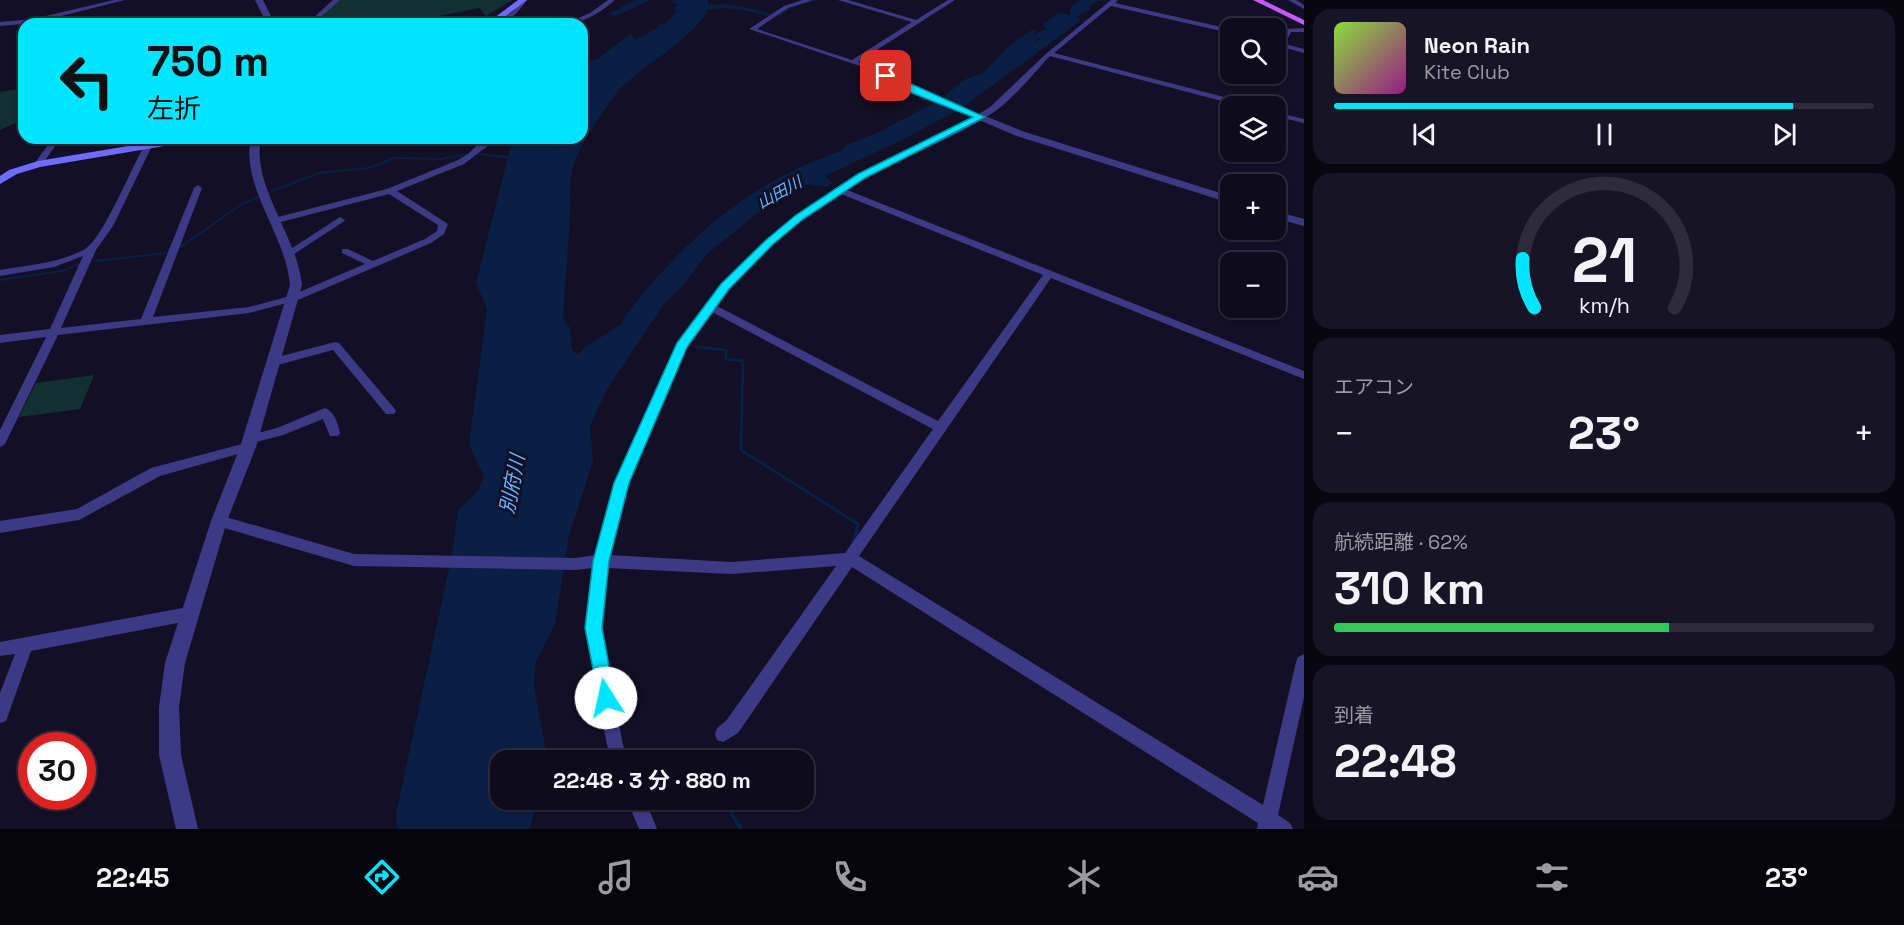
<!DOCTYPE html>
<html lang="ja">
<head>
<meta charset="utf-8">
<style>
	body { margin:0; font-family:"Space Grotesk","Noto Sans JP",sans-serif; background:#171425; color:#f1f3f6; height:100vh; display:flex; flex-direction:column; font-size:22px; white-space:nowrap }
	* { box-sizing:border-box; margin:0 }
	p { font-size:20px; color:#9b9ba3 }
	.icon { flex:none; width:33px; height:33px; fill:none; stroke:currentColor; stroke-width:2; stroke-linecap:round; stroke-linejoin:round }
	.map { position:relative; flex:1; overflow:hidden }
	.panel { display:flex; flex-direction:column; gap:9px; padding:9px; background:#08060f; width:600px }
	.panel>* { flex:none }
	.banner { position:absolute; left:18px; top:18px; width:570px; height:126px; border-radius:18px; box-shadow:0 2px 4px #0004,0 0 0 2px #2e2b3b; background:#00e5ff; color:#111; overflow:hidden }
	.tools { position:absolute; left:1220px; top:18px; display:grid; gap:12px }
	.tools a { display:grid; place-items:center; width:66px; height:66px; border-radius:12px; background:#0e0b1c; box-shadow:0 2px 4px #0004,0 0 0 2px #2e2b3b; font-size:30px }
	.speed { position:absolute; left:18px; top:732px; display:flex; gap:12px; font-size:30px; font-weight:700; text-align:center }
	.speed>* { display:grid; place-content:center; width:78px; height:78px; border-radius:50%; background:#0e0b1c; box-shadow:0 2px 4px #0004,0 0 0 2px #2e2b3b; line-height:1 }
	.speed .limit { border:9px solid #d22; background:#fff; color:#111 }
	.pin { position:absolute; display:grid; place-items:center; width:51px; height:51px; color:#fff; margin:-26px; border-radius:12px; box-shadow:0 3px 9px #0006 }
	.me { position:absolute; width:66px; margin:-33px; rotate:350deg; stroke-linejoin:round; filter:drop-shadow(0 0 4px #0008) }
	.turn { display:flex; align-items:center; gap:21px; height:126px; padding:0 30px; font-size:27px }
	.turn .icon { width:78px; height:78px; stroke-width:2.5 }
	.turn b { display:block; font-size:42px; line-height:51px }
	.big { font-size:45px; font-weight:700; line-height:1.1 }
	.panel .widget { flex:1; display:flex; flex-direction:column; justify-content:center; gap:9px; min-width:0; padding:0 21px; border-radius:18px; background:#171425 }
	.panel .dial { align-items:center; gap:0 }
	.dial svg { height:156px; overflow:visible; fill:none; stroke:#2e2b3b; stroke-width:7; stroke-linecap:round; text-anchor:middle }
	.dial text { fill:#f1f3f6; stroke:none }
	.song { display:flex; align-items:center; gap:18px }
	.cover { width:72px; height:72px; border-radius:9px; background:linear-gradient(135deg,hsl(90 70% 55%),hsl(310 70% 35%)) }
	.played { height:6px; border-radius:3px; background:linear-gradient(90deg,#00e5ff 85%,#2e2b3b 85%) }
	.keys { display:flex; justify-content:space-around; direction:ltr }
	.heat { display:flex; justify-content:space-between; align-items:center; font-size:33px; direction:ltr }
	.charge { height:9px; border-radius:4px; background:linear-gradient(90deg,#34c759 62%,#2e2b3b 0) }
	.trip { position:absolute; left:490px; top:750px; width:324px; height:60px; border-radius:18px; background:#0e0b1c; box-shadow:0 2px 4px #0004,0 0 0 2px #2e2b3b; font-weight:700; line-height:60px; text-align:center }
	.menu { display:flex; height:96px; justify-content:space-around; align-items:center; background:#06040b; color:#9b9ba3 }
	.menu .icon { width:42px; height:42px }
	.menu .current { color:#00e5ff }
	.menu b { font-size:27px; color:#f1f3f6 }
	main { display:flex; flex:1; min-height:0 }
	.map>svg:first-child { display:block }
</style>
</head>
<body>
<main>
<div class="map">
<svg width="1304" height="829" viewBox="0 0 1304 829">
	<rect width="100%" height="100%" fill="#130f26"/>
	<g fill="#12302f">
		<path d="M339 0H512L486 16 479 8 399 24H307L315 21Z"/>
		<path d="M24 88V119L0 130V92Z"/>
		<path d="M94 375 80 409 19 417 36 383Z"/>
	</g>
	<path fill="#0a1f44" d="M674 0H708C715 28 631 71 615 95 599 117 579 145 572 171 569 185 571 202 570 217 568 251 565 284 563 318L570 328 572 350 578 355 586 346 622 324 625 316C683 241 749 182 841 151L846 145 877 133 938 101 966 79 983 73 1007 48 1032 30 1036 31 1023 48 1040 39V31H1047L1043 24 1058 13 1070 15 1071 6 1080 0H1110L1089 2 1090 10 1077 16 1080 21 962 108 904 139 825 176 833 183 826 187 808 184 791 193 760 211 705 256 683 286 664 304 606 391 590 426 593 461 569 536 555 624 536 662 534 687 545 746 544 760H501V800H537L530 829H397L396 814 452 555 458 510 478 491 484 477 469 444 487 309 476 283 513 138H582V62L598 59 631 33 635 40 657 28 658 25 666 23 677 11 674 8 678 5 671 2Z"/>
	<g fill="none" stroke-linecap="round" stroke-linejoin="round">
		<path stroke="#0a1f44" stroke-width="1.5" d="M613 14 634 0"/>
		<g stroke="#0a1f44" stroke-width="2">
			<path d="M480 154 511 158"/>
			<path d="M272 191 319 173 369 168 394 158 441 159 467 154"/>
			<path d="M179 248 242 204 258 197"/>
			<path d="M96 261 166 253"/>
			<path d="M0 280 62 271 79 264"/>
		</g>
		<path stroke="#0a1f44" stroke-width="3" d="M696 347 726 350V359L743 361 741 450 858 524 856 531"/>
		<g stroke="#0a1f44" stroke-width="4">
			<path d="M853 544 857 530"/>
			<path d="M723 750 725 760"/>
			<path d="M730 800 732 814 741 829"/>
		</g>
		<g fill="#0a1f44" fill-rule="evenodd">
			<path d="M808 0H817L791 8 779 17 774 16 787 6Z"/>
			<path d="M725 4 744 7 774 15 771 17C746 10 723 4 698 12L695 10 707 5Z"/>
		</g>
		<g fill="#0a1f44" fill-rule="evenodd">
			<path d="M637 0H650L616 16 608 14Z"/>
			<path d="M1087 0H1099L1082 10 1074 25 1035 40 1011 67H1003V63L1029 36 1067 21 1075 6Z"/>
		</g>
		<g fill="#3d3a85" fill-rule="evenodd">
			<path d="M114 0H125L33 23 0 26V22L33 19Z"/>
			<path d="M333 0H340L315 22 302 24 311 20Z"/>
			<path d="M521 0H527C519 11 509 24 494 24L513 11Z"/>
			<path d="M608 0H615C601 12 583 24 564 24L590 13Z"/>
			<path d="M803 0H813L788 8 757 29 852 60 912 22 838 0H848L916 20 948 0H955L858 62 873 67 918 89 979 114 990 107 1047 53 1111 0H1118L1115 3 1230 29V33L1111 6 1054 53 1251 104V106H1241L1050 56C1034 73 1013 99 994 112 948 143 893 159 847 190L1304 371V379L1051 278 859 556 1263 805 1296 662 1298 657 1304 654V697L1278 815 1290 823 1293 829H1257L1258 823 852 567 738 733 723 742 717 740 715 734 717 728 726 721 836 566 731 574 607 568 601 628 623 745 629 760H613L607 745 585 628 593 568 575 570 354 566 214 525 212 521 214 517 219 515 354 554 575 558 596 555 616 483 676 346 721 285 781 227 836 188 859 174 945 133 973 117 912 93 869 69 749 29 784 6ZM841 194 1043 275 938 421 717 306 729 289 787 231ZM712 312 933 429 845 553 731 562 610 555 628 483 687 347Z"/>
			<path d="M1288 0H1296L1304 5V9Z"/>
			<path d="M1304 28V32H1291L1285 44 1304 49V53L1275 45V41L1279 42 1287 29Z"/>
			<path d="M1275 112 1304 119V123L1275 116Z"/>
			<path d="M53 138H61L41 166H35L34 164Z"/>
			<path d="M446 138 482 140 484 138H493L489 145 464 164 397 191 448 224 444 234 431 243 298 300 249 313 58 335 6 442 4 445 0 447V430L46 337 0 343V335L50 329 83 256 54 267 0 276V270C28 265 60 263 85 249 102 240 133 165 145 144L152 146 113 226 96 250 61 328 141 319 194 188 198 185 202 188 153 317 249 307 290 296 365 264 342 253V249H348L373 261 425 239 437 231 438 225 389 194 277 223 272 220 274 218 387 189 458 160 468 154 478 144 450 140Z"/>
			<path d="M340 217 345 220 343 222 294 254 291 255 286 252Z"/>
			<path d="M335 342 339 343 394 408 396 411 394 414H386L333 350 274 366 268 362 270 359Z"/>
			<path d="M325 408C335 412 338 424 340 433L338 436H330L323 419 283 435 252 443 254 447 252 450 160 476 79 520 0 533V521L77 509 151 468 246 443 244 439 246 436 277 428Z"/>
			<path d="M188 607 193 609 195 614 193 619 188 621 31 651 6 721 0 723V693L15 654 0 656V642Z"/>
			<path d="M627 800H645L657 829H639Z"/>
		</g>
		<g fill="#3d3a85" fill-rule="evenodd">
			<path d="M255 0H263L275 24H267Z"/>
			<path d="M977 115H983L1022 131 1230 196V203L1014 135 977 119Z"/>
			<path d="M251 138H261C251 186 297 235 302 285L256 447 227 521 185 663 179 707 181 755 198 829H176L159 755V707L165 663 211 521 240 447 290 285C286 235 240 186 251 138Z"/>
			<path d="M1275 211 1304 219V226L1275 218Z"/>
		</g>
		<g fill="#6f6bff" fill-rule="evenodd">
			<path d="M518 0H527L495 24H486Z"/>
			<path d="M176 138H199L194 141 40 167 17 174 0 184V176L9 170 38 161Z"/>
		</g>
		<path fill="#c25bff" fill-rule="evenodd" d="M1253 0H1263L1304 20V25Z"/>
	</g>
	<path fill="#00e5ff" stroke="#0095a6" stroke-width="1.5" d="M883 74H889L985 117 865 178 803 219 772 245 729 289 687 347 629 483 609 561 602 628 615 698 612 705 606 707 600 705 585 628 593 561 614 483 677 343 721 284 765 241 796 215 858 174 973 117 912 93 883 77Z"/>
	<g text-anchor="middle" stroke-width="6" stroke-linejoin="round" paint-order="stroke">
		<g font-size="16" font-style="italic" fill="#62b6ff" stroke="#130f26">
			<text transform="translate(779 192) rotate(-29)" y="6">山田川</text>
		</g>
		<g font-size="20" font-style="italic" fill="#62b6ff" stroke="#130f26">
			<text transform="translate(512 484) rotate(-79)" y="7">別府川</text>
		</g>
	</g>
</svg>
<div class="tools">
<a><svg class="icon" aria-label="search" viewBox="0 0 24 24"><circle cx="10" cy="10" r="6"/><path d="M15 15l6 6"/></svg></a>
<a><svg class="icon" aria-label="layers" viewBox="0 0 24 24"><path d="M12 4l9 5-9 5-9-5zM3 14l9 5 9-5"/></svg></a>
<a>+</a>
<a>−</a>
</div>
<div class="speed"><div class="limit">30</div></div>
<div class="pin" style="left:886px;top:76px;background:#d93025"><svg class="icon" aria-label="arrive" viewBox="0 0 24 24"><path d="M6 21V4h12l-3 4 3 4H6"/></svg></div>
<svg class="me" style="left:606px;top:698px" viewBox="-20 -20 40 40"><circle r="19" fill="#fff"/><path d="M0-13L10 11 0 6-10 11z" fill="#00e5ff"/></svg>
<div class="trip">22:48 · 3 分 · 880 m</div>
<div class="banner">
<div class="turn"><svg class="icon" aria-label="left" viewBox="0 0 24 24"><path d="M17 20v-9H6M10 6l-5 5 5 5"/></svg><div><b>750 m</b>左折</div></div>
</div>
</div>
<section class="panel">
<div class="widget">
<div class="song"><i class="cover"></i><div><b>Neon Rain</b><p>Kite Club</p></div></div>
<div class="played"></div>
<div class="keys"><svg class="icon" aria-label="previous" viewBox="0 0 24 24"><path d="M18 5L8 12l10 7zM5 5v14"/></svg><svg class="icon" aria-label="pause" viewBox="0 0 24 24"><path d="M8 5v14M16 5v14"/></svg><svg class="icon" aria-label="next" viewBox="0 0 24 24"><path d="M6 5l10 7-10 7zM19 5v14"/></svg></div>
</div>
<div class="widget dial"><svg viewBox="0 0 100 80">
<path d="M14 69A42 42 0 1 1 86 69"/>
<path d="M14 69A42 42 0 0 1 8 44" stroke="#00e5ff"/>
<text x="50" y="56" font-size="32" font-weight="700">21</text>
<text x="50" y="72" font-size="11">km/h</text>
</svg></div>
<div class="widget"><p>エアコン</p>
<div class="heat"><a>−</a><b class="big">23°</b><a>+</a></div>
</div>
<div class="widget"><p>航続距離 · 62%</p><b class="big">310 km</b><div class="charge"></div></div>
<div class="widget"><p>到着</p><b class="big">22:48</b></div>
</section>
</main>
<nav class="menu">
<b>22:45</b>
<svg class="icon current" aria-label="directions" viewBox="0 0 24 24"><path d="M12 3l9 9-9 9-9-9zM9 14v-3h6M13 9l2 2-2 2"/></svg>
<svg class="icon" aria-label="music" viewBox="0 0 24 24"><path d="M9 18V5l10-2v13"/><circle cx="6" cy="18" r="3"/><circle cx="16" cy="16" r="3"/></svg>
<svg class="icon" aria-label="phone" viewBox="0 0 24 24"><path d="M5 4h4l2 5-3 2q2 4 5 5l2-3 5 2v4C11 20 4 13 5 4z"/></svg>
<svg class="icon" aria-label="climate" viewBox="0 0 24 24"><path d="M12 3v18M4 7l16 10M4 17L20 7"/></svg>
<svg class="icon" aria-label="car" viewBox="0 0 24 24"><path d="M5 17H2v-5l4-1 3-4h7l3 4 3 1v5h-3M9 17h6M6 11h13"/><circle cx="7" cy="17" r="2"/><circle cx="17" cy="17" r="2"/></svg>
<svg class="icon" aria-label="filters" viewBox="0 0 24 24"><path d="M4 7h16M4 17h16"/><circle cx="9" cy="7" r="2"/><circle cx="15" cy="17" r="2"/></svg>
<b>23°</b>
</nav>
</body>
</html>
